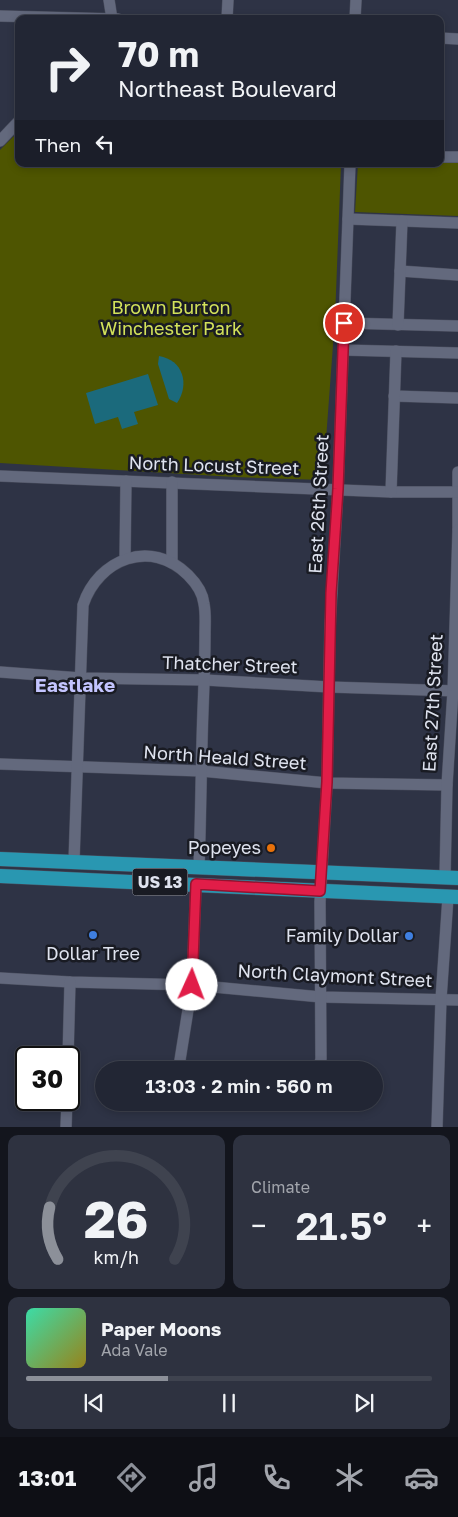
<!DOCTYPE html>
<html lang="en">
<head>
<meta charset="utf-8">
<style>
	body { margin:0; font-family:"Golos Text",sans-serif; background:#2e3240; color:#f1f3f6; height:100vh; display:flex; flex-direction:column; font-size:19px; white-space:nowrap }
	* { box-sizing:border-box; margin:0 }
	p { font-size:16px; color:#a2a5ac }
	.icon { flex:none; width:28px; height:28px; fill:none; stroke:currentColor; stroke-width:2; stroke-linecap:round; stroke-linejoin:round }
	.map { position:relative; height:1127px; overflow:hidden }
	.side { display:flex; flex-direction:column; gap:8px; padding:8px; background:#13151d; flex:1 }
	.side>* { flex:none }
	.banner { position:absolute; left:15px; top:15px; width:429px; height:152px; border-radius:10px; box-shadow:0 2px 8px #0003,0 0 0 1px #3f434f; background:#222634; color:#f1f3f6; overflow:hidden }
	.speed { position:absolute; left:15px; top:1046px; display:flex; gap:10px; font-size:25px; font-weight:700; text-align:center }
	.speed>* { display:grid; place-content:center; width:65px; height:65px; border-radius:50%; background:#222634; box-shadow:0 2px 8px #0003,0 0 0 1px #3f434f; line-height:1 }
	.speed .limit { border:2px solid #111; border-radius:8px; background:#fff; color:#111 }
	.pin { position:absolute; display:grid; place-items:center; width:42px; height:42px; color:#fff; margin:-21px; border:2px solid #fff; border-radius:50%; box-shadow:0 1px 5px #0007 }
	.me { position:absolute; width:55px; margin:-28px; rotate:2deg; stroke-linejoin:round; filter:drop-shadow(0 0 4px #0008) }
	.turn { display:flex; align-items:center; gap:18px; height:105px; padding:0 20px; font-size:22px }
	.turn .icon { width:65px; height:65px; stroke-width:2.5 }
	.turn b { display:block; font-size:35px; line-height:42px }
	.then { display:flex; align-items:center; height:48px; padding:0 20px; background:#0003; gap:10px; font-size:19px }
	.big { font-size:38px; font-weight:600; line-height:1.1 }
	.side .widget { flex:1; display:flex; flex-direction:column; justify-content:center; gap:8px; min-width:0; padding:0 18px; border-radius:10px; background:#2e3240 }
	.side .dial { align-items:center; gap:0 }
	.dial svg { height:130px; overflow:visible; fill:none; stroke:#3f434f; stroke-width:7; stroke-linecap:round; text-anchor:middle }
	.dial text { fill:#f1f3f6; stroke:none }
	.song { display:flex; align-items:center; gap:15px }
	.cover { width:60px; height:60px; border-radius:8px; background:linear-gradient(135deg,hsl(160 70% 55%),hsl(50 70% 35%)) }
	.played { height:5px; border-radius:2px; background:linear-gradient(90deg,#8c9099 35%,#3f434f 35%) }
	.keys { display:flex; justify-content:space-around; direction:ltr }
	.heat { display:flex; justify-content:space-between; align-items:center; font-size:28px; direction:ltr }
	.side .tiles { flex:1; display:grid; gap:8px; grid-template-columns:1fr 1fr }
	.widget:last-child { grid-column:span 2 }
	.trip { position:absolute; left:95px; top:1061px; width:288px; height:50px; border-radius:25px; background:#222634; box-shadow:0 2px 8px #0003,0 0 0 1px #3f434f; font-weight:600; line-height:50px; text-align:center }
	.tab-bar { display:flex; height:80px; justify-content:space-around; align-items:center; background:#0e0f15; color:#a2a5ac }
	.tab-bar .icon { width:35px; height:35px }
	.tab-bar .current { color:#8c9099 }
	.tab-bar b { font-size:22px; color:#f1f3f6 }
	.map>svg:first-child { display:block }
</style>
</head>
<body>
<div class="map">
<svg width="458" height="1127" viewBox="0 0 458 1127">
	<rect width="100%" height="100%" fill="#2e3345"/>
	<g fill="#4e5501">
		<path d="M19 131V164H341L335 318 323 480 235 477 0 463V150Z"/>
		<path d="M440 162H458V216L355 212 358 164H440Z"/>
	</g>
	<g fill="#1b6a7c">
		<path d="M159 356C183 360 190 384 177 403L169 399 158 364Z"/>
		<path d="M148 374 158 405 134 412 138 424 122 429 118 417 95 424 86 393Z"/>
	</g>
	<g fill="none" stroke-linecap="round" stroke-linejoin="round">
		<g stroke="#4a4e5e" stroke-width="12">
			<g id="minor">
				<path d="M109 0 112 19"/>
				<path d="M0 16 118 19"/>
				<path d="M227 19 228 0"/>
				<path d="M355 19 356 0"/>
				<path d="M440 38 458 39"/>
				<path d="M0 141 19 121"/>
				<path d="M440 157H458"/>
				<path d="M348 219 458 223"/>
				<path d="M400 271 458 275"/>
				<path d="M344 323 458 326"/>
				<path d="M398 325 402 221"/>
				<path d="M343 350 458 353"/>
				<path d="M394 396 458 398"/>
				<path d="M458 472V529"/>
				<path d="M0 476 391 492H457"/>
				<path d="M391 492 396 351"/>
				<path d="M125 559 126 481"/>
				<path d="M172 563V482"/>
				<path d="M0 672 81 678 205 680 329 687 458 691"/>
				<path d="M0 764 201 771 327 783 447 785"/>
				<path d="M74 861 83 605C98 559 151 538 188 575 195 582 203 593 204 604 206 614 205 625 205 634 205 660 204 685 203 710 201 762 201 814 199 866"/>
				<path d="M445 877 447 785 453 691 458 530"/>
				<path d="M0 978 70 982 192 985 321 997 458 1000"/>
				<path d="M68 1058 70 982"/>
				<path d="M183 1070 180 1060 192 985 196 884"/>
				<path d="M318 1070 321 1059 320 902 327 783 330 626 338 489 350 164"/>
				<path d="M66 1127 67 1100"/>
				<path d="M437 1127 441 999 448 897"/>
			</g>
		</g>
		<g stroke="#4a4e5e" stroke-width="15">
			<g id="primary">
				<path d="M0 859 458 878"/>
				<path d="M0 876 458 897"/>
			</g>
		</g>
		<use href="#minor" stroke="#63697d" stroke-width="11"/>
		<use href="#primary" stroke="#2997b1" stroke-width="14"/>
	</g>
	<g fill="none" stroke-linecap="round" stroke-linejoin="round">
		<g stroke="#92132f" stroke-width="12">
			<path id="route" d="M192 985 196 884 320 891 327 782 331 593 338 489 344 323"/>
		</g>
		<use href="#route" stroke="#e11d48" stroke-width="9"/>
	</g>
	<circle fill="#e8710a" stroke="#191b23" stroke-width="2" cx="271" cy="848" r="5"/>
	<g fill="#3f7fe0" stroke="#191b23" stroke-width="2">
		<circle cx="93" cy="935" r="5"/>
		<circle cx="409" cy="936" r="5"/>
	</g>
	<g text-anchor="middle" stroke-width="5" stroke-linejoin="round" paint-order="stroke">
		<rect fill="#191b23" stroke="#a4a7b2" stroke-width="1" x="132.5" y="868.5" width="55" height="27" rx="4"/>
		<g font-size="16" font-weight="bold" fill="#dfe3ef">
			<text x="160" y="888">US 13</text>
		</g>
		<g font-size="18" fill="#d3e25a" stroke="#191b23">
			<text x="171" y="314">Brown Burton<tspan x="171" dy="21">Winchester Park</tspan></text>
		</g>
		<g font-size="18" fill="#dfe3ef" stroke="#191b23">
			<text transform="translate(214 466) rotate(2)" y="6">North Locust Street</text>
			<text transform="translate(319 504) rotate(-87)" y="6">East 26th Street</text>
			<text transform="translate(230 665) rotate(2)" y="6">Thatcher Street</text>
			<text transform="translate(433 703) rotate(-87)" y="6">East 27th Street</text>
			<text transform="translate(225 758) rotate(4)" y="6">North Heald Street</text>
			<text transform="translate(335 976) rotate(3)" y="6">North Claymont Street</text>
		</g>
		<g font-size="18" fill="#dfe3ef" stroke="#191b23" text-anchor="end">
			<text x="261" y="854">Popeyes</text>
			<text x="399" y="942">Family Dollar</text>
			<text x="93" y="960" text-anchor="middle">Dollar Tree</text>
		</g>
		<g font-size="19" font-weight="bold" fill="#c3c4fe" stroke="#191b23">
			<text x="75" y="692">Eastlake</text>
		</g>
	</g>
</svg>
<div class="speed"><div class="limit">30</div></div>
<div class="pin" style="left:344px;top:323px;background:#d93025"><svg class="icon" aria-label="arrive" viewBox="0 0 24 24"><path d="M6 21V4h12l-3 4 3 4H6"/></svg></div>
<svg class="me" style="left:192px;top:985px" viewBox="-20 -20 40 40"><circle r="19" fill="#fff"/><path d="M0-13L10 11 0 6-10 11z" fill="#e11d48"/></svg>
<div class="trip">13:03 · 2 min · 560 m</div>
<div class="banner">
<div class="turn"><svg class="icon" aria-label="right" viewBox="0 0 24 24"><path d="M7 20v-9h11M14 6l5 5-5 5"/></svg><div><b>70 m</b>Northeast Boulevard</div></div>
<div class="then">Then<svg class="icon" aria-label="left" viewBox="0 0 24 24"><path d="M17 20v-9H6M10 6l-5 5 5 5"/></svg></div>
</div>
</div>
<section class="side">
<div class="tiles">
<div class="widget dial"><svg viewBox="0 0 100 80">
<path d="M14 69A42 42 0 1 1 86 69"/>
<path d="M14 69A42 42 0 0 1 9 37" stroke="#8c9099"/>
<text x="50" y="56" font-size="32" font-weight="700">26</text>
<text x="50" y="72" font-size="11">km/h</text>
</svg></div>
<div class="widget"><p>Climate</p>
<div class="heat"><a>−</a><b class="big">21.5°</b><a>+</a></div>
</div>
<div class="widget">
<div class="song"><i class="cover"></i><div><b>Paper Moons</b><p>Ada Vale</p></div></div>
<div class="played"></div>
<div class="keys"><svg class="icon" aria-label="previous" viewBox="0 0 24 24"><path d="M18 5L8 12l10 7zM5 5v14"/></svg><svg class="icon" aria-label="pause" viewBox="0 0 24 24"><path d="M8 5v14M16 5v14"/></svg><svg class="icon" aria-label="next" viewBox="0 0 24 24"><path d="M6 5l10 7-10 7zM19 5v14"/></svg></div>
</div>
</div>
</section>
<nav class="tab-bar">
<b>13:01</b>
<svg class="icon current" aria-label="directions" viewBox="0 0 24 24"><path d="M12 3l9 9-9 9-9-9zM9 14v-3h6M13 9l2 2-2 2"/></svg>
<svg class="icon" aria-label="music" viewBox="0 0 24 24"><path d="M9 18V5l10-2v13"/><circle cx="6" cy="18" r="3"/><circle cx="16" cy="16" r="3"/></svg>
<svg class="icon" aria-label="phone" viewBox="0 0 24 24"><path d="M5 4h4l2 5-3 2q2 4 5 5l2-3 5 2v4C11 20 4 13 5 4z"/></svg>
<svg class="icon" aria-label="climate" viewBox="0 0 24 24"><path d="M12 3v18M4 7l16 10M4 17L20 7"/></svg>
<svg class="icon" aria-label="car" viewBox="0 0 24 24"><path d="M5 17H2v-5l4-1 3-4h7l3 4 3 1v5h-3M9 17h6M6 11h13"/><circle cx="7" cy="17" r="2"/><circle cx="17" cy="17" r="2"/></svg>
</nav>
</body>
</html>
